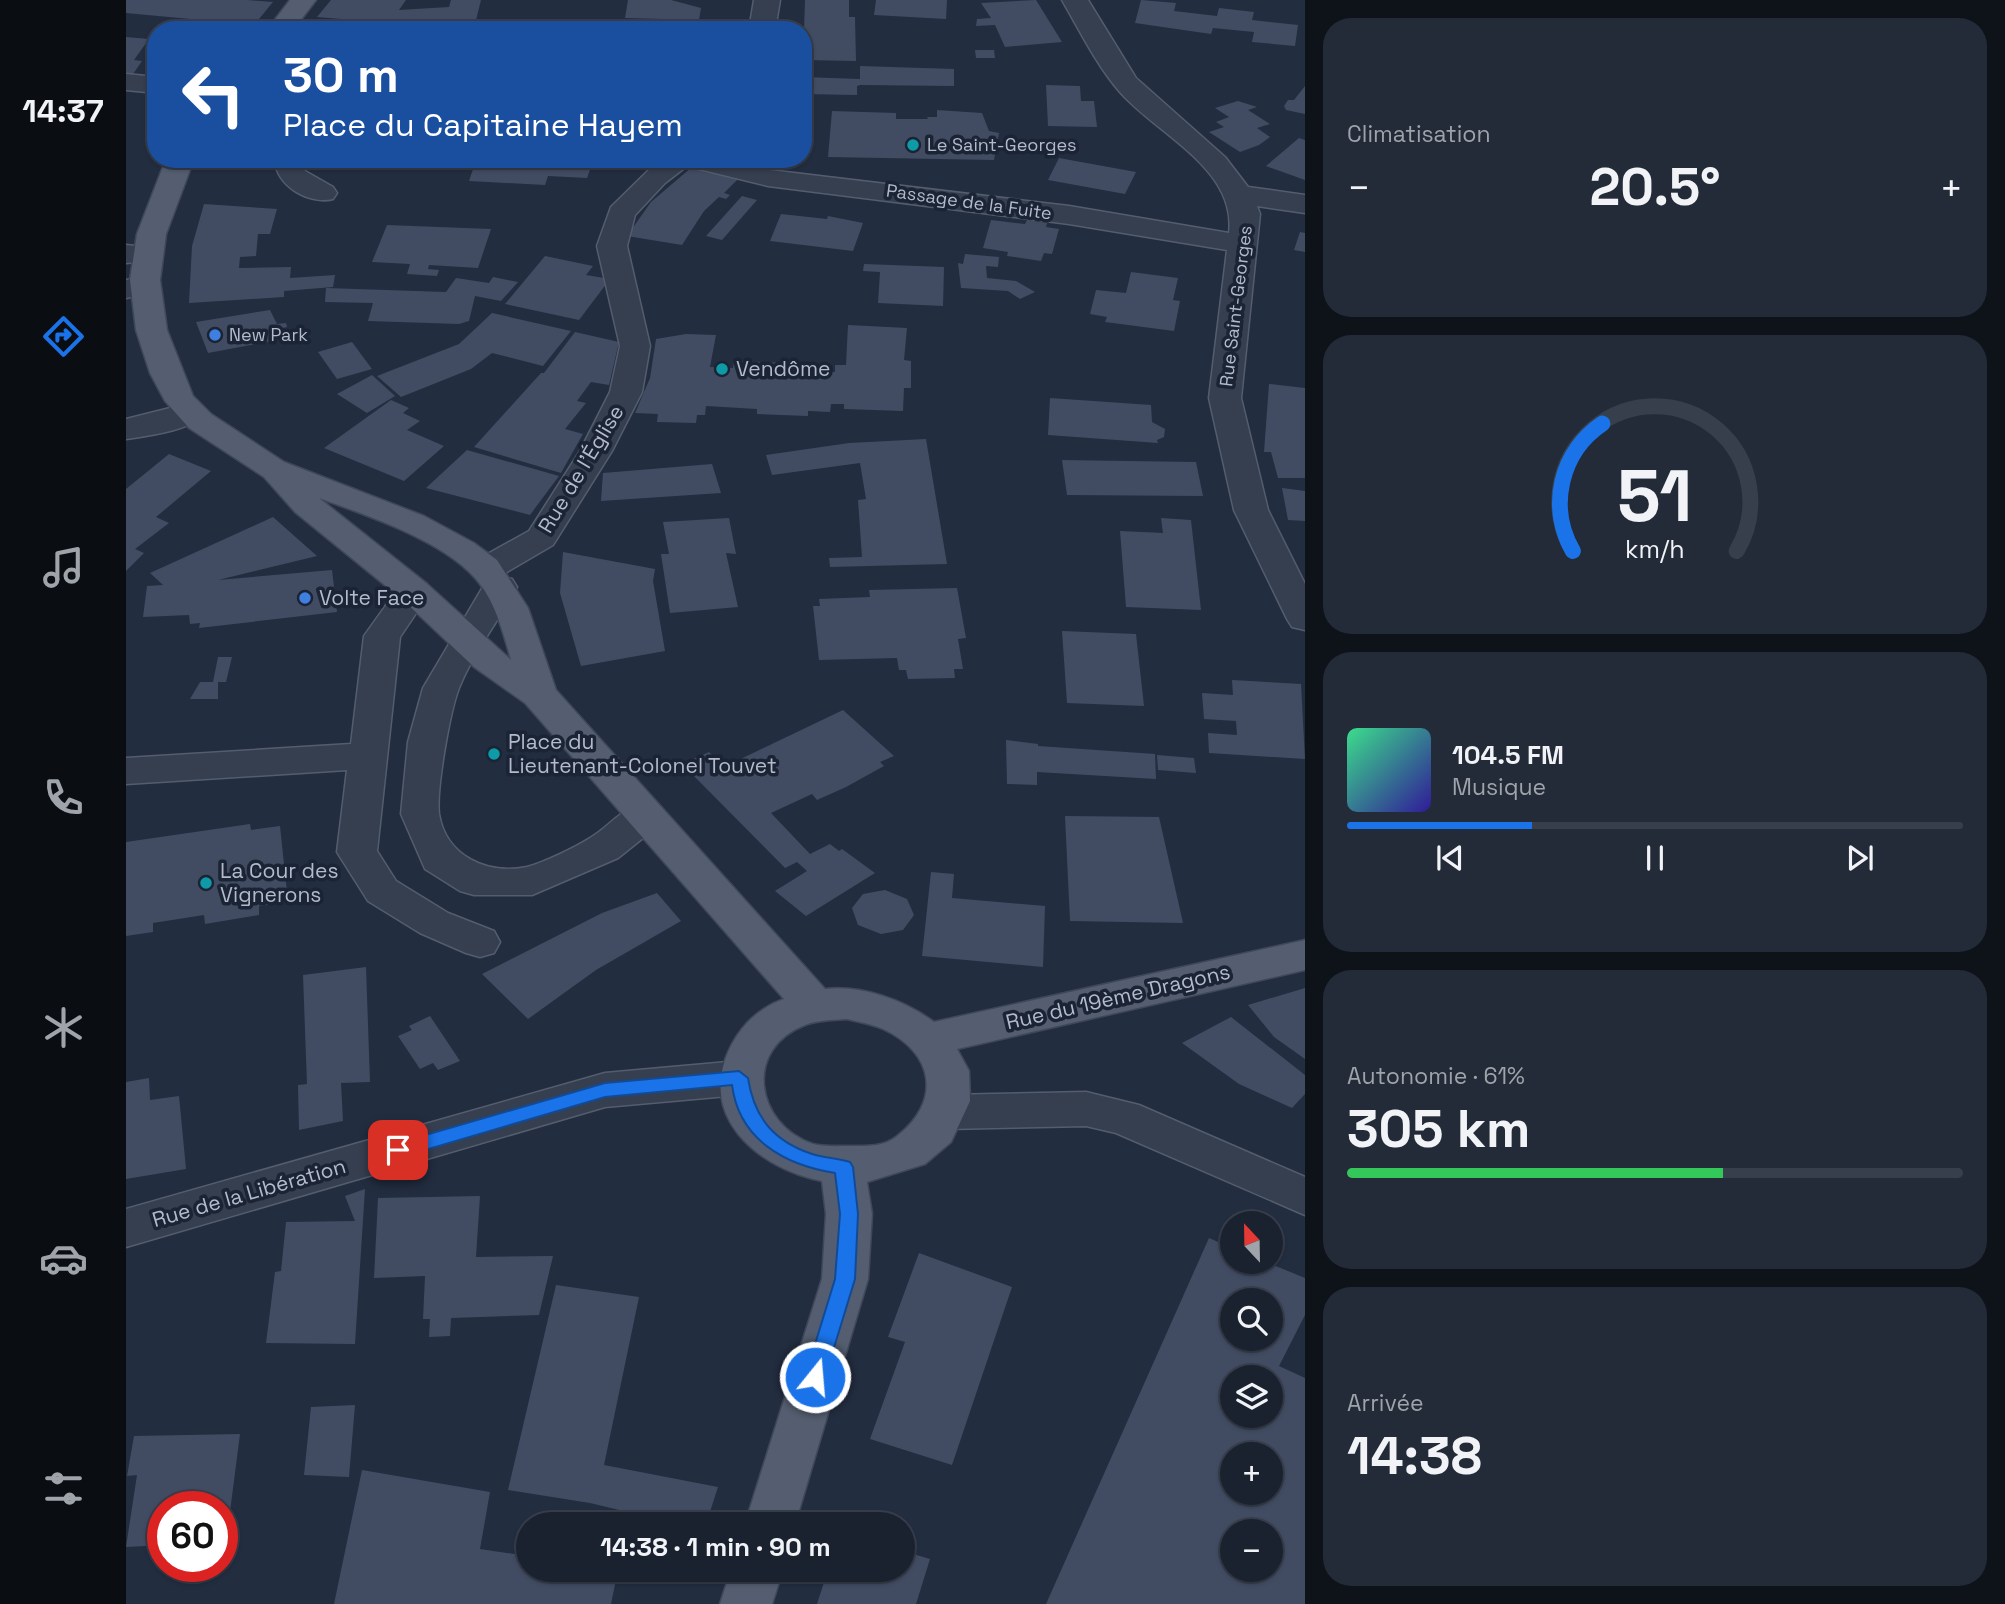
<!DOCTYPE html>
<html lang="fr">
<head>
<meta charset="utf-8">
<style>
	body { margin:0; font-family:"Space Grotesk",sans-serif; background:#232a38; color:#f1f3f6; height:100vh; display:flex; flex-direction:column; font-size:26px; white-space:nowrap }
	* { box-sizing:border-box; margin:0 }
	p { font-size:23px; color:#9fa4ab }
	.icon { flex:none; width:38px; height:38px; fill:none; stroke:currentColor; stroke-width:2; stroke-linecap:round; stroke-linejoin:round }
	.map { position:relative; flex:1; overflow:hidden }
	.panel { display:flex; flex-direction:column; gap:18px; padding:18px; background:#0e131a; width:700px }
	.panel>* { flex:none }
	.guide { position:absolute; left:21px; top:21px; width:665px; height:147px; border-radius:28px; box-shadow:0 2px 5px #0004,0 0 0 2px #383f4c; background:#1a4fa0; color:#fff; overflow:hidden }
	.needle { width:46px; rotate:338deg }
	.controls { position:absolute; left:1094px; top:1211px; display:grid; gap:14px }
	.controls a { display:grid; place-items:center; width:63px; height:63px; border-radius:50%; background:#1a2230; box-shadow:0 2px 5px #0004,0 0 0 2px #383f4c; font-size:35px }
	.speed { position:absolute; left:21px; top:1491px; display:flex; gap:14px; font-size:35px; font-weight:700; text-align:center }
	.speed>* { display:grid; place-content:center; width:91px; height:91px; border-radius:50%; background:#1a2230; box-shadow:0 2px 5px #0004,0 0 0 2px #383f4c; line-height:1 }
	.speed .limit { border:10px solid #d22; background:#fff; color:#111 }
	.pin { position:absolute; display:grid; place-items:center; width:60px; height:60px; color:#fff; margin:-30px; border-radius:14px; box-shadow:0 4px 10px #0006 }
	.me { position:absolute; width:77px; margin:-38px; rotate:17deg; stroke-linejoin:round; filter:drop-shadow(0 0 5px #0008) }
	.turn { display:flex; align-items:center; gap:24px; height:147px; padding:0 21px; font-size:32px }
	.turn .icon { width:91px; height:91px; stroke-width:2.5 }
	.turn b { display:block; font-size:49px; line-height:60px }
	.big { font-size:52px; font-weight:600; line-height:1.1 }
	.panel .widget { flex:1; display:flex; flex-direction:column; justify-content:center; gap:10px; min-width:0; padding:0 24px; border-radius:28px; background:#232a38 }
	.panel .dial { align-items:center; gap:0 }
	.dial svg { height:182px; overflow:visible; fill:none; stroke:#383f4c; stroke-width:7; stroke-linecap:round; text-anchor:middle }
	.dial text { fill:#f1f3f6; stroke:none }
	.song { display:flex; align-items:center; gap:21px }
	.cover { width:84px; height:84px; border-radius:10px; background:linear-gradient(135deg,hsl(150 70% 55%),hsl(250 70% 35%)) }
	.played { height:7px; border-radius:4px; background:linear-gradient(90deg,#1a73e8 30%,#383f4c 30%) }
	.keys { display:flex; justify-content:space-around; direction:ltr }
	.heat { display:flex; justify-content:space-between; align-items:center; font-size:38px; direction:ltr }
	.charge { height:10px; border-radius:5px; background:linear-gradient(90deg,#34c759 61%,#383f4c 0) }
	.trip { position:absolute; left:390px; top:1512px; width:399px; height:70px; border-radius:35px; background:#1a2230; box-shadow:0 2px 5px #0004,0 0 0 2px #383f4c; font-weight:600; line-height:70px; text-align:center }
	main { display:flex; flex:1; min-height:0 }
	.menu { display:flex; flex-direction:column; width:126px; justify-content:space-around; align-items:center; background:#0a0e13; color:#9fa4ab }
	.menu .icon { width:49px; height:49px }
	.menu .selected { color:#1a73e8 }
	.menu b { font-size:32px; color:#f1f3f6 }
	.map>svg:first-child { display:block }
</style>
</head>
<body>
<main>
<nav class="menu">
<b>14:37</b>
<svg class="icon selected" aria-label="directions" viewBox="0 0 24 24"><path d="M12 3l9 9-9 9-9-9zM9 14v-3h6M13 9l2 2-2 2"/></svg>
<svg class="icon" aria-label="music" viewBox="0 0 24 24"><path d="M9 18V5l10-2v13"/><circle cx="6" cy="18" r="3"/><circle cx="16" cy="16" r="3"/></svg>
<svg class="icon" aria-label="phone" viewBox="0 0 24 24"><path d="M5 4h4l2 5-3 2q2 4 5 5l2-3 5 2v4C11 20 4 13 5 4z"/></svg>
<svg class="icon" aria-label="climate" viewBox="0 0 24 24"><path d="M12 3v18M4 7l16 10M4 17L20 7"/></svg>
<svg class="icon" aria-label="car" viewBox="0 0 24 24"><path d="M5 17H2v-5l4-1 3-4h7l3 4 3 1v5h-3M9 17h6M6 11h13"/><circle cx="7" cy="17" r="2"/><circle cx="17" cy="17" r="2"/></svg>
<svg class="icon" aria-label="filters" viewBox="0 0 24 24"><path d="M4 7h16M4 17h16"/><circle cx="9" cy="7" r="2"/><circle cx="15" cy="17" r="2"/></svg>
</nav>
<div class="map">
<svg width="1179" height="1604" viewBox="0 0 1179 1604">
	<rect width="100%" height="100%" fill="#222d40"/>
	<g fill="#414c63" fill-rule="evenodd">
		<path d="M0 0H121L147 2 128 25 0 13Z"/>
		<path d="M205 0H280L273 10 323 7 325 0H355L350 20 376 21 374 30H304L305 21 264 23 191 17Z"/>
		<path d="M502 0H545L575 8 573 20 499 18Z"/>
		<path d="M679 0H723V17H729L730 61 677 60Z"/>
		<path d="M750 0H821L820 19 748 15Z"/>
		<path d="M910 0 936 42 879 47 869 25 850 26 851 19 865 18 855 3Z"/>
		<path d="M1015 0 1050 3 1048 11 1091 16 1093 8 1128 12 1126 20 1172 25 1169 46 1126 42 1128 32 1087 28 1085 34 1009 23Z"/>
		<path d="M0 37 23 39 8 60 16 61 7 74 0 73Z"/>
		<path d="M849 50H868L869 58H850Z"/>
		<path d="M734 66 828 69V86L734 85 731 86V95L677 94V77L734 79Z"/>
		<path d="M920 85 954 86 955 101H968L971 127 922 126Z"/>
		<path d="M1179 86V114L1160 110 1158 106 1162 100H1168Z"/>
		<path d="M1112 101 1131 107 1122 110 1144 124 1131 128 1144 137 1133 145 1114 152 1083 132 1098 127 1090 122 1103 117 1089 108Z"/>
		<path d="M811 110 856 113 863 131 873 133 868 160 702 157 706 111 770 113V119H802L801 117H811Z"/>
		<path d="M1173 138 1179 140V180L1140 166Z"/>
		<path d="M933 158 1010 172 999 194 922 180Z"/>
		<path d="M318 159H468L461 178 422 176 419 185 343 181 349 163Z"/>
		<path d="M566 167 613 178 598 193 604 195 600 199 593 197 578 211 556 245 501 236 525 202Z"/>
		<path d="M616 196 631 200 596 240 580 236Z"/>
		<path d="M78 204 151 209 144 234H132L130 256 114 257 113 268 165 267 164 278 209 275 207 287 158 291V297L63 303 66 246Z"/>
		<path d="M655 214 701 219 702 216 737 223 727 251 644 241Z"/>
		<path d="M865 220 899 224 901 220 921 223 920 227 933 229 926 254 918 253 915 261 881 256 882 252 857 248Z"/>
		<path d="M261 225 365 229 352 268 303 265 302 269 313 270 311 276 281 274 284 264 246 262Z"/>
		<path d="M1174 232 1179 233V252L1168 250Z"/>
		<path d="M839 254 873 257 872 267 860 266 861 278 890 281 909 292 894 299 882 291 835 288 832 263 837 264Z"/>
		<path d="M419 256 467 266 460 275 484 279 453 320 379 304Z"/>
		<path d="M738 264 818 267 817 306 752 303 754 272 737 271Z"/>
		<path d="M1005 272 1052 278 1047 300 1054 301 1048 331 979 322 981 317 964 314 970 290 1000 293Z"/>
		<path d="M367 277 392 282 375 301 349 296 343 321 333 324 242 321 247 303 199 302 200 288 320 292 330 278 363 283Z"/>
		<path d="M144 310 151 324 160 323 161 327 153 329 157 339 82 353 70 322Z"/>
		<path d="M366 313 445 331 417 366 366 353 345 369 275 397 251 376 333 344Z"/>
		<path d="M722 325 781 328 778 360 785 361V388H778L777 411 718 409V404H705L704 412 682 411V416L631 414V409L580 406 579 415H571L570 423 531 422 532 414 509 413 524 378 530 339 560 334 590 335 584 367 607 368 608 361 668 363 667 370 709 372V365H720Z"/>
		<path d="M449 332 493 342 483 385 465 382 451 401 460 403 439 429 457 434 435 473 348 447 415 373H418Z"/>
		<path d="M226 342 246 369 211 379 192 352Z"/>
		<path d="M246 375 269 396 241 413 211 394Z"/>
		<path d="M1143 384 1179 388V478H1152L1145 452H1138Z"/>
		<path d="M924 398 1025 405 1026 422 1039 429 1038 437 1031 440 1032 443 922 435Z"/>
		<path d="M265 400 283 408 277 413 294 421 281 430 318 446 278 481 198 448Z"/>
		<path d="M800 439 821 564 704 567 703 558 736 557 732 500 740 499 734 463 646 475 640 455 723 443Z"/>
		<path d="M341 450 433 476 404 515 300 488Z"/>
		<path d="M43 454 85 471 30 517 43 523 9 549 18 553 0 571V489Z"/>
		<path d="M936 460 1070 462 1077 496 941 495Z"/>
		<path d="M586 464 595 493 475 501 477 473Z"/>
		<path d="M1156 488 1179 491V521L1162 520Z"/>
		<path d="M147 517 191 556 92 580 206 570 211 612 73 628 74 623 64 624 63 615 17 617 21 586 37 585 24 573Z"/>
		<path d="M603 518 610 554 600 553 612 607 544 613 535 554H543L537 522Z"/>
		<path d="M1035 518 1065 520 1075 610 1000 607 994 531 1037 533Z"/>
		<path d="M437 552 529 569 527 581 539 651 455 666 434 593Z"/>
		<path d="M831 588 840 638 832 639 837 669H828L829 678 782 679 780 670H773L771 658 693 660 687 606H694L693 599 744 597 743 590Z"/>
		<path d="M936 631 1010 634 1018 706 941 703Z"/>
		<path d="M92 657H106L100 682H92V699H64L74 682H87Z"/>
		<path d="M1106 680 1175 684 1179 759 1083 753 1082 733 1111 735 1110 721 1078 719 1076 693 1107 695Z"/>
		<path d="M717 710 768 756 754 762 758 766 720 787 691 800 686 794 645 813 684 854 704 844 713 851 716 849 749 873 680 916 649 891 681 871 671 862 659 868 556 764 583 752 598 767Z"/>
		<path d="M880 740 912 744V746L1029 754 1030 779 911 772V785L881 784Z"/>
		<path d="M1031 755 1068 758 1070 773 1032 770Z"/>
		<path d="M939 816 1033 817 1057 923 944 921Z"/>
		<path d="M124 824 125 830 154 826 162 902 133 906V915L79 924 78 915 27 923V932L0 936V842Z"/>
		<path d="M805 872 828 874 826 898 919 906 917 967 796 956Z"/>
		<path d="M759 890 781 899 788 915 777 930 755 934 732 925 726 908 737 894Z"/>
		<path d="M531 893 555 921 470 970 402 1019 356 974 476 913Z"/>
		<path d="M240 967 244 1082 215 1083 217 1121 173 1130 172 1085 181 1084 177 975Z"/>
		<path d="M1179 988V1059L1148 1037 1122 1005Z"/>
		<path d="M304 1016 334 1061 312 1070 307 1063 294 1069 272 1036 286 1030 283 1026Z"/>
		<path d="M1105 1017 1179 1075V1094L1166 1108 1113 1084 1056 1043Z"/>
		<path d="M23 1078 24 1100 53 1096 60 1169 0 1179V1082Z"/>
		<path d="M239 1189 229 1344 140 1343 149 1272 155 1271 160 1222 229 1221 219 1196Z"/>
		<path d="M354 1196 350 1257 427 1256 413 1315 325 1318 324 1336 303 1337 304 1319H297L299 1276 248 1278 252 1198Z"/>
		<path d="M1083 1238 1106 1248V1262H1140L1179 1278V1315L1153 1366 1179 1378V1604H920ZM1106 1300H1144V1339H1106ZM1106 1377H1144V1416H1106ZM1106 1454H1144V1493H1106ZM1106 1531H1144V1570H1106Z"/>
		<path d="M793 1253 886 1287 826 1465 744 1439 779 1342 762 1337Z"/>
		<path d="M430 1285 513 1297 478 1465 592 1487 580 1524H552L464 1503 382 1490Z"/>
		<path d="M229 1405 223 1477 178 1475 185 1407Z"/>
		<path d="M114 1434 100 1543H96V1507H37V1545L0 1547 11 1475 1 1476 8 1436Z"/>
		<path d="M236 1470 364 1492 354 1549 402 1556V1570H492L485 1604H208Z"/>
		<path d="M777 1551 804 1559 790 1604H691L702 1570H777Z"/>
	</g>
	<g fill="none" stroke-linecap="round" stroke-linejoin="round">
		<g stroke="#545d6e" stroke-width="3">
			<g id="minor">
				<path d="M628 0H654L649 30H623Z"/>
				<path d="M936 0H962L1010 78 1099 157 1122 187 1179 195V213L1131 206 1134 214 1115 398 1142 510 1179 584V630L1166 627 1161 619 1108 510 1083 398 1101 250 943 224 642 186 561 166 539 183 509 215 501 246 524 346 516 392 486 451 427 545 374 576 386 579 391 587C373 620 347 653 333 688 324 711 310 790 313 814 320 857 362 875 401 867 417 863 450 847 464 838 488 824 501 798 532 806L537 816 532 826 492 858 406 895H348L334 891 299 869 275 814 282 742 297 688 361 580 349 577 344 569 349 561 403 531 454 451 484 392 494 346 471 246 485 207 534 159H602L643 170 943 206 1103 233C1111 168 1030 134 993 91 970 64 954 31 936 0Z"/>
				<path d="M0 74 30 77V93L0 90Z"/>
				<path d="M149 159H177L179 171 207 187 211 193 207 199C184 205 149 186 149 159Z"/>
				<path d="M0 245 30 248 35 254 30 260 0 263Z"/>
				<path d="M18 277 29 280 33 286 29 292 0 298V280Z"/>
				<path d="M64 403 75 406 80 413C68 430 20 436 0 439V419Z"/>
				<path d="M288 580 300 583 305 591 274 637 251 851 270 881 322 913 368 931 374 942 368 953 354 957 340 953 294 933 242 901 211 852 221 770 0 784V758L225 744 238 636 276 583Z"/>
				<path d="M613 1061 628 1066 635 1078 628 1090 613 1095 479 1107 0 1247V1209L479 1073Z"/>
				<path d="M960 1092 1013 1105 1179 1177V1215L990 1133 960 1126 820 1129 805 1124 798 1112 805 1100 820 1095Z"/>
			</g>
		</g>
		<g stroke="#3f4859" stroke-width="3">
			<g id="major">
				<path d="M164 0H190L167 30H141Z"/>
				<path d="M40 159H68L40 234 34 280 41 330 67 396 85 414 158 462 298 516 348 543 371 560 402 608 430 690 699 989C736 985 778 1000 808 1022L1179 940V970L831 1049 843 1071 844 1101 825 1142 799 1164 741 1182 746 1214 742 1279 669 1524H619L696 1279 700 1214 696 1181C631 1168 568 1115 606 1044 618 1022 635 1007 658 999L399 703 348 667 276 599 169 512 138 477 63 428 39 401 24 373 10 330 4 280 11 234ZM193 498C242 516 323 542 354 584 370 605 378 635 385 660L300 583ZM721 1019C733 1022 746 1024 757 1029 809 1053 816 1102 770 1137 757 1147 740 1146 724 1146 712 1146 699 1147 687 1144 629 1124 617 1049 679 1025 692 1020 707 1020 721 1019Z"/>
				<path d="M605 1570H657L646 1604H594Z"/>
			</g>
		</g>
		<use href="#minor" fill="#363f50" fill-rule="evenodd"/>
		<use href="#major" fill="#545e70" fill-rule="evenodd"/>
	</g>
	<path fill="#1a73e8" stroke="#114b97" stroke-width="2" d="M613 1071 622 1078C628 1117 647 1141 686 1154 698 1158 711 1158 724 1162L727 1167 732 1214 729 1279 699 1377 696 1383 689 1386 682 1383 679 1377 709 1279 714 1214 709 1173C659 1165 613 1140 606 1085L479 1097 272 1158 263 1150 272 1143 479 1083Z"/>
	<g fill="#0f9aa8" stroke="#1b2435" stroke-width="2.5">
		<circle cx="787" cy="145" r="7"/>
		<circle cx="596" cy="369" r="7"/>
		<circle cx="368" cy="754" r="7"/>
		<circle cx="80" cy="883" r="7"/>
	</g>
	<g fill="#3f7fe0" stroke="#1b2435" stroke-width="2.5">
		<circle cx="89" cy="335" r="7"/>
		<circle cx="179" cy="598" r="7"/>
	</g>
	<g text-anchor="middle" stroke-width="7" stroke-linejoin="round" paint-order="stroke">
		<g font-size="18" fill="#b2bacb" stroke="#1b2435" text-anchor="start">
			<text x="801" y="151">Le Saint-Georges</text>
			<text x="103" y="341">New Park</text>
		</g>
		<g font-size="18" fill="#b2bacb" stroke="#1b2435">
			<text transform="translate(843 202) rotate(8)" y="6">Passage de la Fuite</text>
			<text transform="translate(1110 306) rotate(-83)" y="6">Rue Saint-Georges</text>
		</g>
		<g font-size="21" fill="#b2bacb" stroke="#1b2435" text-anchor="start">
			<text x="610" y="376">Vendôme</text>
			<text x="193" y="605">Volte Face</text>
			<text x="382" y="749">Place du<tspan x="382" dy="24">Lieutenant-Colonel Touvet</tspan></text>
			<text x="94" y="878">La Cour des<tspan x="94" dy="24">Vignerons</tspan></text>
		</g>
		<g font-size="21" fill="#b2bacb" stroke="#1b2435">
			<text transform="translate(455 469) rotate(-59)" y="7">Rue de l'Église</text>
			<text transform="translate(992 997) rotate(-13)" y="7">Rue du 19ème Dragons</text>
			<text transform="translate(123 1193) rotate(-16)" y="7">Rue de la Libération</text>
		</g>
	</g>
</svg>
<div class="controls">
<a><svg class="needle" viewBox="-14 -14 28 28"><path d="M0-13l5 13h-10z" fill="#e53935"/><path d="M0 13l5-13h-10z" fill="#9fa4ab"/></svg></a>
<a><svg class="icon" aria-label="search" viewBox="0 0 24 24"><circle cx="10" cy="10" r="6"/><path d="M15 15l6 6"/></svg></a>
<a><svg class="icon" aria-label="layers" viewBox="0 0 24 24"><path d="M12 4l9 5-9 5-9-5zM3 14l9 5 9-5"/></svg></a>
<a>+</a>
<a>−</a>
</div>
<div class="speed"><div class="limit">60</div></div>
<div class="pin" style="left:272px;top:1150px;background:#d93025"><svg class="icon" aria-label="arrive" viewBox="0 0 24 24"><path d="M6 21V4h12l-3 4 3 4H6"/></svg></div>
<svg class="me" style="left:689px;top:1377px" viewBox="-20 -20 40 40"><circle r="17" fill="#1a73e8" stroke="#fff" stroke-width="3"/><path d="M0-11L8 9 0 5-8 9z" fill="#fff"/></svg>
<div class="trip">14:38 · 1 min · 90 m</div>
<div class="guide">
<div class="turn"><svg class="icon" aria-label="left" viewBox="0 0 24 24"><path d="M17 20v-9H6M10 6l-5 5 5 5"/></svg><div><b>30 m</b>Place du Capitaine Hayem</div></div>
</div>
</div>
<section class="panel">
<div class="widget"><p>Climatisation</p>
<div class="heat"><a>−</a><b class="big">20.5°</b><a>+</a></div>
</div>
<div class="widget dial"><svg viewBox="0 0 100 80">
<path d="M14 69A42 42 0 1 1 86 69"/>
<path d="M14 69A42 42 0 0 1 27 13" stroke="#1a73e8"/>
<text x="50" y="56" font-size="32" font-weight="700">51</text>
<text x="50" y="72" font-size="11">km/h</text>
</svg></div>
<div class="widget">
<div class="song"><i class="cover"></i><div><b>104.5 FM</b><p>Musique</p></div></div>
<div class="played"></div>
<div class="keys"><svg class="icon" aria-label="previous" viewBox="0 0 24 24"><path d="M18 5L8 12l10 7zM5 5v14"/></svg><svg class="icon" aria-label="pause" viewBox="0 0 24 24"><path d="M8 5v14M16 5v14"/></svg><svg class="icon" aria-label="next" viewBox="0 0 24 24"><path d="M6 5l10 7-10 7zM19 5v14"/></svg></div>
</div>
<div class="widget"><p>Autonomie · 61%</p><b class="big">305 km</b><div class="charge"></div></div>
<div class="widget"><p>Arrivée</p><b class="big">14:38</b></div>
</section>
</main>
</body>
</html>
